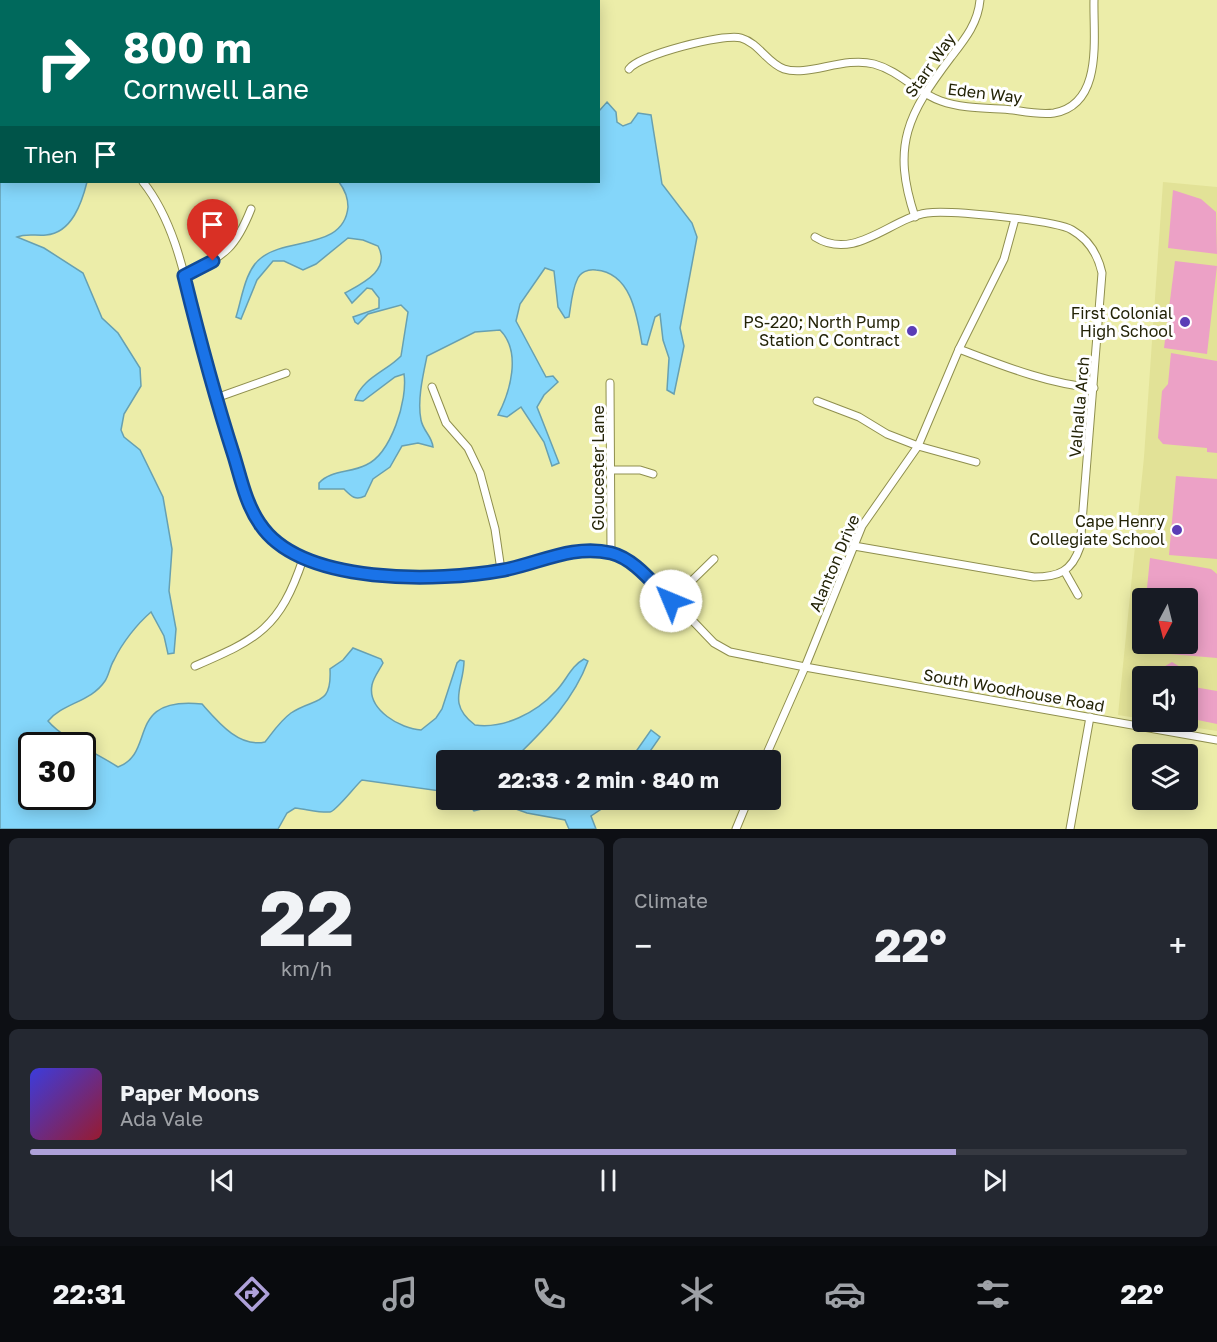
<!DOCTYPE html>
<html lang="en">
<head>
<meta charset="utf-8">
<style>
	body { margin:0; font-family:"Golos Text",sans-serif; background:#242831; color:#f1f3f6; height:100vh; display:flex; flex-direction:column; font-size:22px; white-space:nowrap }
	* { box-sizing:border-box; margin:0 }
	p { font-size:20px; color:#9ea1a6 }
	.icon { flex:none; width:33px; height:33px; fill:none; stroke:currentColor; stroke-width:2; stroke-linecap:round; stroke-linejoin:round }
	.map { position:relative; height:829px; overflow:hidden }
	.drawer { display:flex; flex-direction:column; gap:9px; padding:9px; background:#0d0f14; flex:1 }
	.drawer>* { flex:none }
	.guide { position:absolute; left:0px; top:0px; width:600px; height:183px; box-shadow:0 3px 15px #0003; background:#00695c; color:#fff; overflow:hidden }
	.needle { width:39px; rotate:187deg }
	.buttons { position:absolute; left:1132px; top:588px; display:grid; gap:12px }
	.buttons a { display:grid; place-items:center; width:66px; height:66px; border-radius:6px; background:#171b24; box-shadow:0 3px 15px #0003; font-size:30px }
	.speed { position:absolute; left:18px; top:732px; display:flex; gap:12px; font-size:30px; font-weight:700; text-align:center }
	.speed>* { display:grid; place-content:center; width:78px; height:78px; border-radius:50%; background:#171b24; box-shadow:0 3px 15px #0003; line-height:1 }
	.speed .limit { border:3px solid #111; border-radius:9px; background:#fff; color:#111 }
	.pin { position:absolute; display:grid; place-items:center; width:51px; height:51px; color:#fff; margin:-62px -26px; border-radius:50% 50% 50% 0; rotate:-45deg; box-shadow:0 0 6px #0007 }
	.pin .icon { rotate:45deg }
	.me { position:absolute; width:66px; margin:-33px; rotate:315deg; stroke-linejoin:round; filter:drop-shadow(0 0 4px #0008) }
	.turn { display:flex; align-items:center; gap:21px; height:126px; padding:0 24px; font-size:27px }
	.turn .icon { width:78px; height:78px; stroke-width:2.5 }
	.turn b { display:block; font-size:42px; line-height:51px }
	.then { display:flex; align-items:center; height:57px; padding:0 24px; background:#0003; gap:12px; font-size:22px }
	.big { font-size:45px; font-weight:700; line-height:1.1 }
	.drawer .widget { flex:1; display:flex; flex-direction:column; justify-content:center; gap:9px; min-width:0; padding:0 21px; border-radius:9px; background:#242831 }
	.drawer .dial { align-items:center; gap:0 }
	.dial b { font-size:78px; line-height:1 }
	.song { display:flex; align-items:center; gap:18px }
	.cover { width:72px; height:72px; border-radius:9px; background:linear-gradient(135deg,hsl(240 70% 55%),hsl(350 70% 35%)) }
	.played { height:6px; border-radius:3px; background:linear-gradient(90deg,#aea1d9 80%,#363941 80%) }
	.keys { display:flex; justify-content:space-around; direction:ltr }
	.heat { display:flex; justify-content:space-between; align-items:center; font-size:33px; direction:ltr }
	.drawer .tiles { flex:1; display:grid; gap:9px; grid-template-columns:1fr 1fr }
	.widget:last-child { grid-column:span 2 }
	.trip { position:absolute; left:436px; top:750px; width:345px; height:60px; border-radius:6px; background:#171b24; box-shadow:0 3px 15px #0003; font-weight:700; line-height:60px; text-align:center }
	.dock { display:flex; height:96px; justify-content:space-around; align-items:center; background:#090b0e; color:#9ea1a6 }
	.dock .icon { width:42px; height:42px }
	.dock .on { color:#aea1d9 }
	.dock b { font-size:27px; color:#f1f3f6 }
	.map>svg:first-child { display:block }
</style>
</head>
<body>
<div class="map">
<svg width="1217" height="829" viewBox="0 0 1217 829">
	<rect width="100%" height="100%" fill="#eceda9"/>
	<path fill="#e2e297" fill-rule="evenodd" d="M1163 182 1217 187V731L1159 722H1188V676H1143V719L1118 715 1144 457ZM1143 598H1188V644H1143Z"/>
	<g fill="#eca1c6">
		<path d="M1173 190 1201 199 1216 212 1217 254 1168 248Z"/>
		<path d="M1175 261 1217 266 1207 354 1164 348Z"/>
		<path d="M1171 353 1217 361V453L1207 452V448L1163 444 1158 438 1162 391 1168 384Z"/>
		<path d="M1176 476 1217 479V559L1169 555Z"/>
		<path d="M1150 558 1211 569 1217 574V658L1146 652 1142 647 1143 634V644H1188V598H1146Z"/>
		<path d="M1172 662 1182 668V673L1178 676 1161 675 1162 668Z"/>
		<path d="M1188 686 1217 691V724L1188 718Z"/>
	</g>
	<g fill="#84d6fa" stroke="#67a0b1" stroke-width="1.5" fill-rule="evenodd">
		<path d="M0 0H579L2 2V182H87C82 202 72 233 46 235 36 236 26 233 17 237L44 248 83 273 102 318 118 333 140 368 141 386 124 414 121 430 124 437 140 450 163 497 172 549 169 591 176 629 174 653 168 654 164 636 151 612C137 624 122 643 114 660 110 666 109 675 105 681 91 702 63 703 48 721 62 738 98 754 118 767 157 753 124 696 202 704 218 722 239 748 265 742 273 732 280 721 291 713 315 697 332 707 330 669L343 660 353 648 381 659 383 663C380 669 373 678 372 685 367 710 401 729 421 730L436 718 442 709 457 663 460 660 464 661C464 687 446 703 475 725 504 729 536 713 556 691 566 681 571 666 584 659L588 661C574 699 546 728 517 756V760H447V792L362 780C355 786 336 811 330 812 320 813 306 809 295 808L287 813 278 829H0ZM32 746H82V796H32Z"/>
		<path d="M607 102 616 112 617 122 623 126 631 123 638 113 651 115 662 184 692 223 697 237 680 328 684 346 674 394 667 390 669 358 663 340 660 314 655 317 647 345 642 344C637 315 631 273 596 270 588 269 580 272 577 280 572 290 571 305 569 317L565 318 558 307 554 271 545 268 520 304 516 321 546 377 553 376 558 382 544 395 537 407 559 463 552 466 544 442 521 407 507 417 498 415C510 392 522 352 500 330L475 332 427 356C423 375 417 401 421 420 423 431 432 436 433 447L418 443 402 446 390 467 373 479 365 496C355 501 351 496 344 489H319V483C330 470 351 473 366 465 391 454 408 400 404 374L395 377 363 401 355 400C362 378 387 371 401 356L408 312 401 305 368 314 358 324 355 322 353 317 379 308V298L372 289 367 288 352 303 345 293C363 283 391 270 378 246L363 240 348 238 316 264 303 270 284 261H273L257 280 241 319 236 317C242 298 245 270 261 258 287 237 344 250 348 207 348 197 345 190 339 182H598L599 111Z"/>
		<path d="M651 730 660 737 644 760H630Z"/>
		<path d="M465 800H541L556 804 579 800H615L591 816 596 829H569L565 820 527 813 502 804 474 811Z"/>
	</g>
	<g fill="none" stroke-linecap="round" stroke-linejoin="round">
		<g stroke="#8f8f4e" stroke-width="9">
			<g id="minor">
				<path d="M629 69C639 55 724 33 741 38 759 43 767 63 784 69 808 77 844 56 874 64 900 71 917 93 941 101 963 109 990 108 1013 110 1026 112 1041 115 1054 113 1104 104 1093 37 1094 0"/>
				<path d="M143 182C178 226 187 289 201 343 211 382 223 421 235 460 244 488 250 516 271 538 320 588 451 580 516 567 549 561 578 544 613 554 642 563 691 620 714 643L730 652 805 667 1217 740"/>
				<path d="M915 217C891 145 908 114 951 57 965 39 978 23 980 0"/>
				<path d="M815 237C855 262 891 218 927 213 948 210 1055 220 1072 230 1088 239 1098 255 1102 273L1080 547C1072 571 1059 577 1034 577L854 546"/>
				<path d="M184 276C223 255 234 252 251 209"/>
				<path d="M959 349C1004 366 1045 383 1094 388"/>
				<path d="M610 383 611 553"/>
				<path d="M432 387 446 423 468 448 480 473 495 529 501 570"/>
				<path d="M216 398 286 373"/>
				<path d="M817 401 859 417 887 434 918 446 976 462"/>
				<path d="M611 470H640L653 474"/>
				<path d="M1065 572 1078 595"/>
				<path d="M671 601 714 559"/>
				<path d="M195 666C258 639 280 628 303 559"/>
				<path d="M764 760 805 667 862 526 918 446 959 349 1004 259 1015 219"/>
				<path d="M736 829 748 800"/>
				<path d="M1070 829 1090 717"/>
			</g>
		</g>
		<use href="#minor" stroke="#fff" stroke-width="7"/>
	</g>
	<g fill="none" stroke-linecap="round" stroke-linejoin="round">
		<g stroke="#114b97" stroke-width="15">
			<path id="route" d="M213 261 184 276C199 337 215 397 234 456 241 479 246 504 260 524 301 586 439 582 504 570 540 563 573 544 611 553 635 559 653 584 671 601"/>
		</g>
		<use href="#route" stroke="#1a73e8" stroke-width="10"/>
	</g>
	<g fill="#5b3db6" stroke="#fff" stroke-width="2">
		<circle cx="1185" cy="322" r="6"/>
		<circle cx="912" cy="331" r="6"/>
		<circle cx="1177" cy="530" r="6"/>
	</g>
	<g text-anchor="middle" stroke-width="6" stroke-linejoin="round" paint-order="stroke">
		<g font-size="16" fill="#232307" stroke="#fff">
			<text transform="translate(930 65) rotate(-55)" y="6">Starr Way</text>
			<text transform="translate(985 93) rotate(7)" y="6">Eden Way</text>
			<text transform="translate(1079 407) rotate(-85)" y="6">Valhalla Arch</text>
			<text transform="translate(598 468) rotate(-90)" y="6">Gloucester Lane</text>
			<text transform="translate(834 563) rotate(-67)" y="6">Alanton Drive</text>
			<text transform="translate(1014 690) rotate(10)" y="6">South Woodhouse Road</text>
		</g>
		<g font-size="16" fill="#232307" stroke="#fff" text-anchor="end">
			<text x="1173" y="319">First Colonial<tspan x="1173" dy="18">High School</tspan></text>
			<text x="900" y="328">PS-220; North Pump<tspan x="900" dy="18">Station C Contract</tspan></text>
			<text x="1165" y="527">Cape Henry<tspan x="1165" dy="18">Collegiate School</tspan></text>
		</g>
	</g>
</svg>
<div class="buttons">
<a><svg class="needle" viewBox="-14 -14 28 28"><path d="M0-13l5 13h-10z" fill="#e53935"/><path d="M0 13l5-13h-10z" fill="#9ea1a6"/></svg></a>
<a><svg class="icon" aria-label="sound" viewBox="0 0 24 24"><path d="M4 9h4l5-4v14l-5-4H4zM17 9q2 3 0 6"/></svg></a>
<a><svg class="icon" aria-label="layers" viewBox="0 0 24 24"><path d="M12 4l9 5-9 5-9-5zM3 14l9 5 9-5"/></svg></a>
</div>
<div class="speed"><div class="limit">30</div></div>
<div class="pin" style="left:213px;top:261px;background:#d93025"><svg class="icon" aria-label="arrive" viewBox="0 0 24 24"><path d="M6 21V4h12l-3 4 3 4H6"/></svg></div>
<svg class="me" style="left:671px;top:601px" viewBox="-20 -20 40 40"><circle r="19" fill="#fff"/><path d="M0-13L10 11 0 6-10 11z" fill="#1a73e8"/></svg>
<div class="trip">22:33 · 2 min · 840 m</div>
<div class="guide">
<div class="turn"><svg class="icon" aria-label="right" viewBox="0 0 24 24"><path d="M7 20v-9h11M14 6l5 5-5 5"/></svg><div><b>800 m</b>Cornwell Lane</div></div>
<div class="then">Then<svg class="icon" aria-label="arrive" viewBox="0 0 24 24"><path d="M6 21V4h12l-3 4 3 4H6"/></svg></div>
</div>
</div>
<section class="drawer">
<div class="tiles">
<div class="widget dial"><b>22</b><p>km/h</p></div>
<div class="widget"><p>Climate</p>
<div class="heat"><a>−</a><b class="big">22°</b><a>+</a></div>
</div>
<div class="widget">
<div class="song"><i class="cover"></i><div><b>Paper Moons</b><p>Ada Vale</p></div></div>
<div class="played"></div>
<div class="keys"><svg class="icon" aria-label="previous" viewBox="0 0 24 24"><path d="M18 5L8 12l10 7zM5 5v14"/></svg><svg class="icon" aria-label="pause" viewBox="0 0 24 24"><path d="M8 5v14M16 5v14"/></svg><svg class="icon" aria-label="next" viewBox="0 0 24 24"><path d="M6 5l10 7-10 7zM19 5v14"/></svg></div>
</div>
</div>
</section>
<nav class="dock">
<b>22:31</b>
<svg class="icon on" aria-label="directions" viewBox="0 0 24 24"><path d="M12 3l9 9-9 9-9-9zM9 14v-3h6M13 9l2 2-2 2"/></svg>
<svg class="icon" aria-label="music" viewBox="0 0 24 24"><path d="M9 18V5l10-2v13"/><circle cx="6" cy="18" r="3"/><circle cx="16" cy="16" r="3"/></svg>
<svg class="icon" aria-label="phone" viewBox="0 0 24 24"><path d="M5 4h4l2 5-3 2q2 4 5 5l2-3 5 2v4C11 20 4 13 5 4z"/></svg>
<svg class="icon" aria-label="climate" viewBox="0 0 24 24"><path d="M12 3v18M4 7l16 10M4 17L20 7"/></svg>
<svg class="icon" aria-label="car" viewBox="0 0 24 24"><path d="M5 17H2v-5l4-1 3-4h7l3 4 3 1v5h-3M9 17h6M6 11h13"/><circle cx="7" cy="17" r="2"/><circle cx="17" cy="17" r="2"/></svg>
<svg class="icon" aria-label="filters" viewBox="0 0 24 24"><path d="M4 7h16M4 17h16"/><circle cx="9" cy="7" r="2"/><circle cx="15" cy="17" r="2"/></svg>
<b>22°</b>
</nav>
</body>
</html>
